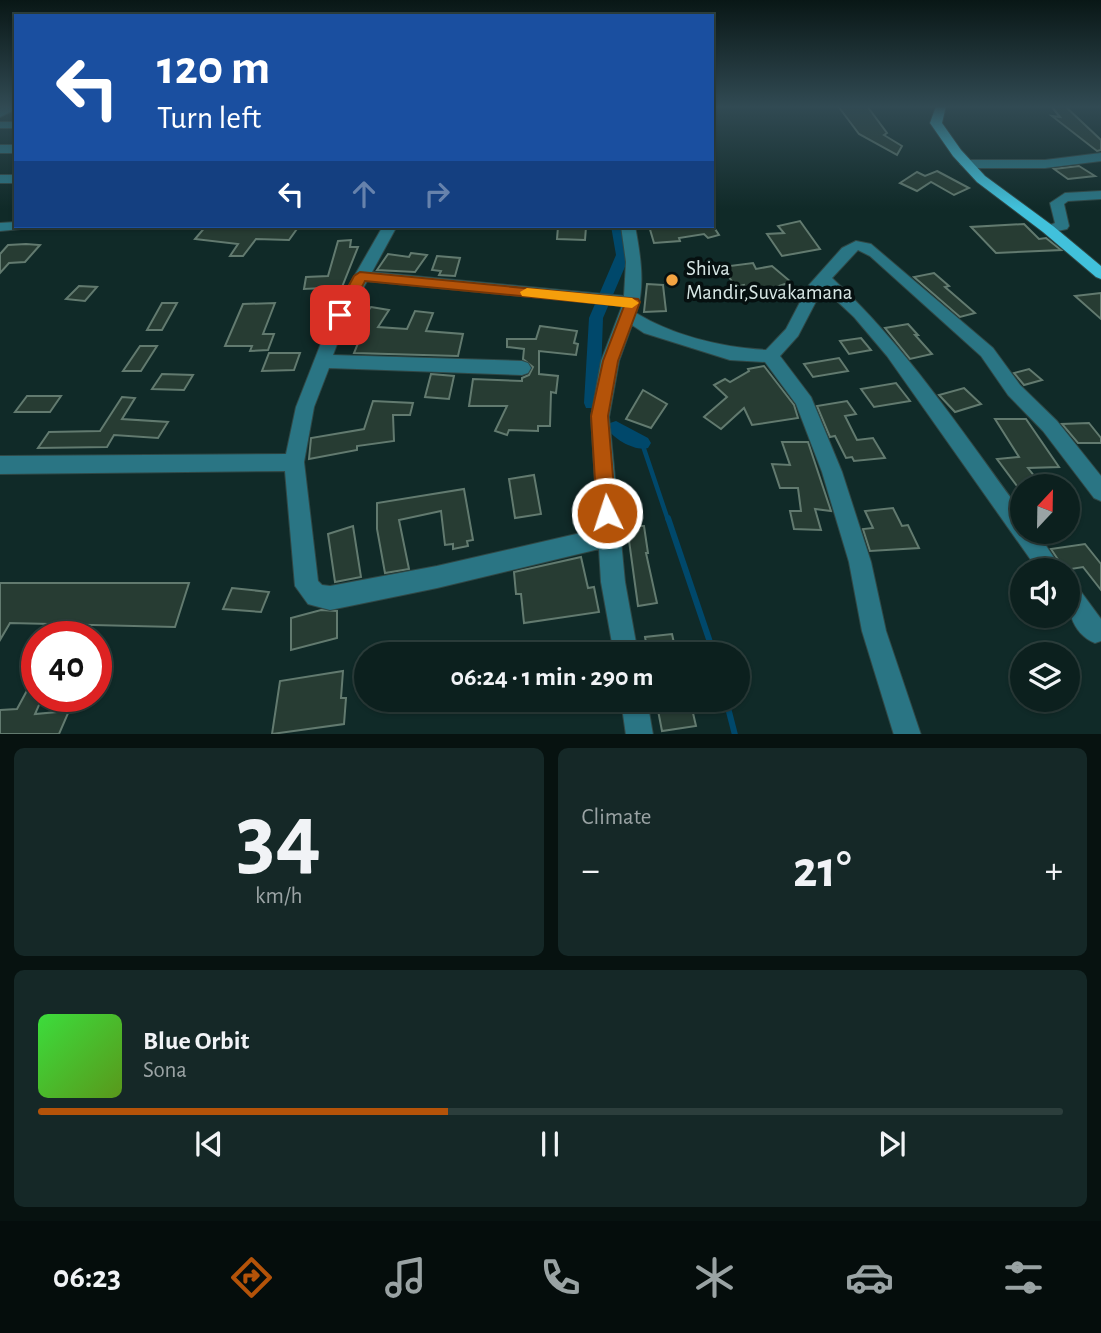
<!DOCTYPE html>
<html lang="en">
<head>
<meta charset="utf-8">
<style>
	body { margin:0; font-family:"Alegreya Sans",sans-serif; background:#152827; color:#f1f3f6; height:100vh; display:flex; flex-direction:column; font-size:26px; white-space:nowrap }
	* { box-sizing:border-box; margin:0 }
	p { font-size:23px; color:#9aa3a4 }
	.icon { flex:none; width:38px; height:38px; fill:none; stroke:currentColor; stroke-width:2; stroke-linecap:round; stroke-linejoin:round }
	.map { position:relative; height:734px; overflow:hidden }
	.drawer { display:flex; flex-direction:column; gap:14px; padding:14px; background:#071210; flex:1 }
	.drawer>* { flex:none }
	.hud { position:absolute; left:14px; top:14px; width:700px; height:214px; border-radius:0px; box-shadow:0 2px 5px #0004,0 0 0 2px #2c3e3c; background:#1a4fa0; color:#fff; overflow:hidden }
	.needle { width:46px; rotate:22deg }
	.buttons { position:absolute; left:1010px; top:474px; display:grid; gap:14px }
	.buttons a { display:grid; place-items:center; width:70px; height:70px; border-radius:50%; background:#0c201e; box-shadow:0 2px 5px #0004,0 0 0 2px #2c3e3c; font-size:35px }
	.speed { position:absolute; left:21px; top:621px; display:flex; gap:14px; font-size:35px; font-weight:700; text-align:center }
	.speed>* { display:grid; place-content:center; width:91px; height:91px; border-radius:50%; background:#0c201e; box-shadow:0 2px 5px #0004,0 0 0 2px #2c3e3c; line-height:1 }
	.speed .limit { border:10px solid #d22; background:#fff; color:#111 }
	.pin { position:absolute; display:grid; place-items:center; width:60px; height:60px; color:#fff; margin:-30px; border-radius:14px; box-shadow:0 4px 10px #0006 }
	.me { position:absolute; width:77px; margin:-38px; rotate:356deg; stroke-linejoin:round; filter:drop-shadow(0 0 5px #0008) }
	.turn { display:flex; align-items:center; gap:24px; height:147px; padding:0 28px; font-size:32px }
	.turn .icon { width:91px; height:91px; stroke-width:2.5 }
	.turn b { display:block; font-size:49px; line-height:60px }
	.lanes { display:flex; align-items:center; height:66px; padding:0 28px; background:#0003; justify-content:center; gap:35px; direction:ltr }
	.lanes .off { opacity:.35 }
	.big { font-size:52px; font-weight:600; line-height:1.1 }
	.drawer .widget { flex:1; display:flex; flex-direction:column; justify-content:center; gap:10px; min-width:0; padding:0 24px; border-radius:10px; background:#152827 }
	.drawer .dial { align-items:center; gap:0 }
	.dial b { font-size:91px; line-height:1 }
	.song { display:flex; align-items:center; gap:21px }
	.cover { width:84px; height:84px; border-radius:10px; background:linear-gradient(135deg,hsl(120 70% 55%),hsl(90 70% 35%)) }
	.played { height:7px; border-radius:4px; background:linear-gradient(90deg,#b45309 40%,#2c3e3c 40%) }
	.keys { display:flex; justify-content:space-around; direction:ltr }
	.heat { display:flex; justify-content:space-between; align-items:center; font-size:38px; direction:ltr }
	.drawer .tiles { flex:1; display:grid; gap:14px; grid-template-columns:1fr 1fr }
	.widget:last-child { grid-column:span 2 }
	.trip { position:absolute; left:354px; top:642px; width:396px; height:70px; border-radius:35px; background:#0c201e; box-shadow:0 2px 5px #0004,0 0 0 2px #2c3e3c; font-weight:600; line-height:70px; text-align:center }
	.tabs { display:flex; height:112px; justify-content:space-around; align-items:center; background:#050d0c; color:#9aa3a4 }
	.tabs .icon { width:49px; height:49px }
	.tabs .current { color:#b45309 }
	.tabs b { font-size:32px; color:#f1f3f6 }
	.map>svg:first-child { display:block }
</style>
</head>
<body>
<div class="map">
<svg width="1101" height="735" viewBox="0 0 1101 735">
	<rect width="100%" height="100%" fill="#102a28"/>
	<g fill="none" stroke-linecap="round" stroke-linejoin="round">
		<path stroke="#00486b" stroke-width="4.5" d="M642 443 668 520"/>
		<g stroke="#00486b" stroke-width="6">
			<path d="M668 518 714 654"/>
			<path d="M726 700 735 735"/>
		</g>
		<g fill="#00486b" fill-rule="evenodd">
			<path d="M611 226H623L630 255 603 318 600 403 598 408H586L584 403 589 318 616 255Z"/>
			<path d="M616 421 648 438 651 443 648 448C636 452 613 439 607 428L610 423Z"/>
		</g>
	</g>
	<g fill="#273c33" stroke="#627a6f" stroke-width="2">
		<path d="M838 106H867L887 133 884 135 902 146 897 155 859 134Z"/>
		<path d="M1051 106H1065L1101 140V150L1097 151 1052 116 1060 117Z"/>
		<path d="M1079 166 1095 176 1068 179 1054 169Z"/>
		<path d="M937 171 969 188 954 195 931 182 917 191 900 183 917 172 925 176Z"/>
		<path d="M800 221 820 249 782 256 767 234 784 233 778 226Z"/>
		<path d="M1024 224 1039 239 1046 238 1061 250 996 253 971 227Z"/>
		<path d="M206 226 235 227 299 226 289 240 256 239 243 256H230L238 244 195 239Z"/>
		<path d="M649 226H713L719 235 708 238 704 234 679 238 680 241 654 243Z"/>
		<path d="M558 227H586L585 240 557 239Z"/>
		<path d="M351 240 350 247H358L342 287 304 289 306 277 328 276 338 241Z"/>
		<path d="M8 245 26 244 40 245 25 262 9 263 0 273V254Z"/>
		<path d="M411 253 427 255 415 272 377 270 388 254 409 257Z"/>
		<path d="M437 256 460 258 455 276 439 275 441 271 432 270Z"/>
		<path d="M753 263 756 269 772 266 791 282 770 289 774 295 752 299 744 285 736 287 722 267Z"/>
		<path d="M934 273 949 286 945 287 975 313 960 317 914 277Z"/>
		<path d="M647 284 663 285 666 311 644 312Z"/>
		<path d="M79 286 97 287 85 301 66 299Z"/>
		<path d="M1101 293V319L1075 296Z"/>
		<path d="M162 303H177L162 330H147Z"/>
		<path d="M275 303 263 334H274L268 350 250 351 252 346H225L243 304Z"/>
		<path d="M371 307 389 310 378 327 407 329 415 311 433 313 426 331 463 334 458 356 354 353 363 331 346 329 354 314 365 315Z"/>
		<path d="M908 324 918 335H915L932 354 910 359 885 328Z"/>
		<path d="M540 326 577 331 574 343 578 344 576 355 539 351V374L558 376 556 393 551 392 550 426H538V431L509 430 507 435 495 431 507 406H469L473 379 522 381V378L529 375 533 367 523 359 524 349 507 347V339H536Z"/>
		<path d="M861 338 871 350 849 354 840 341Z"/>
		<path d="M140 346H157L141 371H123Z"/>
		<path d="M269 353H300L294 370 262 371Z"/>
		<path d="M839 358 848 371 813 377 804 364Z"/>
		<path d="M764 366 794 405 798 418 752 425 744 408 721 429 704 417 727 397 714 385 725 379 730 382 749 371 748 369Z"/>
		<path d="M1029 369 1042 380 1024 385 1014 373Z"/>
		<path d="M162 374 193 375 184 390 152 389Z"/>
		<path d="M431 374 454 376 449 399 425 397Z"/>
		<path d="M896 383 910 401 874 407 861 389Z"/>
		<path d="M964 388 981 404 955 412 939 395Z"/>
		<path d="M643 390 667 404 651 428 626 419Z"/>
		<path d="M27 396H61L50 412H15Z"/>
		<path d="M122 397 135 398 122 419 168 422 158 438 114 435 107 447 38 448 49 432 100 431Z"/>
		<path d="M373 401 413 403 410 415H393L394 441 357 446V450L309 459 311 438 364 429Z"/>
		<path d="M847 401 856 414 845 416 857 440 873 438 885 458 854 461 852 457 846 458 835 436 830 437 817 406Z"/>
		<path d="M995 419H1026L1059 467 1028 468 1042 486H1017L997 459 1019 457Z"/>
		<path d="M1089 423 1101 438V443H1078L1062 424Z"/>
		<path d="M782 442H808L831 511 815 509 821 530 794 529 790 511H801L798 488H780L772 464 790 465Z"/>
		<path d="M534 475 541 514 515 518 509 479Z"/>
		<path d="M464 489 473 540 467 541 468 546 453 549V544L445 545 441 511 399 520 409 569 385 573 377 529V503Z"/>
		<path d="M893 508 902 526 908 525 919 548 870 551 863 529 873 528 865 511Z"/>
		<path d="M353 526 361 577 335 582 328 534Z"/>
		<path d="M627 526H644L648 553H646L657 603 638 606Z"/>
		<path d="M1085 544 1101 564V590L1083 567 1065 570 1051 549Z"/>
		<path d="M581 557 588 588 594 587 599 612 524 623 521 594H516L514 572Z"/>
		<path d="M0 583H189L175 627 10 623 0 640Z"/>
		<path d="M232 588 269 592 261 612 223 609Z"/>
		<path d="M321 610 337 611V638L291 650V618Z"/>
		<path d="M672 634 676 652 648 654 645 637Z"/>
		<path d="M343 671 341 698H346L344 724 272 734 280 681Z"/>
		<path d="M37 672V696H43L35 714 69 711 59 734H0V710L17 709Z"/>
		<path d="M656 700H690L696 726 662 731Z"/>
	</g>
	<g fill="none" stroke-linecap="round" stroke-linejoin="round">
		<g stroke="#304846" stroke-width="2">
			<g id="minor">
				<path d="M6 106H16V109L0 117V109Z"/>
				<rect x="0" y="122" width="16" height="6"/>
				<rect x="0" y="145" width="16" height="8"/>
				<path d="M1101 153V161L1045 168H966L960 164 966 160H1045Z"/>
				<rect x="0" y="175" width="16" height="8"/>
				<path d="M1101 191V199L1068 201 1064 204 1069 226 1067 229 1048 233 1041 229 1055 223 1050 203 1065 193Z"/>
				<path d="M16 222V226H23L21 229 0 231V223Z"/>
				<path d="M383 226H397L372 272 624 296 626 262 621 226H635C640 253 646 286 636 313 674 336 721 347 766 350L786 329 809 285 842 248 856 241 871 244 993 348 1020 385 1057 421 1101 476V501L1094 498 1043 431 1008 395 981 356 870 256 858 250 832 278C906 346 962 432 1022 513V532H1037L1062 570H1038L887 356 854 317 823 288 798 336 780 356 811 397 842 472 871 562 886 631 921 735H894L862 631 849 562 822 472 796 404 765 362 730 360 644 333 632 325 619 361 609 417 625 582 638 654H614L601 582 599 549 437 588 330 610 308 604 295 586 285 471 0 474V456L286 454 296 407 332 315ZM367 281 622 306 601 361 591 417 598 529 437 566 330 586 322 585 318 581 304 462 314 407 329 368 522 375 528 373 531 368 528 363 522 361 333 355 348 315Z"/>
				<path d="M1068 581 1076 585 1101 619V641L1095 643C1070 633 1066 605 1068 581Z"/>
				<path d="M621 700H647L653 735H626Z"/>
			</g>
		</g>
		<g stroke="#304846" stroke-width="2">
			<path id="major" d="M936 106H946L942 123 961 150 985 176 1053 226 1101 266V279L1096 277 1043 232 977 182 953 156 930 123Z"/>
		</g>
		<use href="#minor" fill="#2a7584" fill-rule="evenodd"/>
		<use href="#major" fill="#41c1db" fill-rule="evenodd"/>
	</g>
	<linearGradient id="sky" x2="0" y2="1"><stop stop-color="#091716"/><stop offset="0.51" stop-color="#314a53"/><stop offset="1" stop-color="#314a53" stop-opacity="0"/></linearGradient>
	<rect width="1101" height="209" fill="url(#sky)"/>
	<path fill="#b45309" stroke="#753606" stroke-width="2" d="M360 272 638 299 640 302 618 361 608 416 616 513 614 519 607 522 600 519 597 513 591 416 603 361 624 306 365 281 345 319H335L333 315 354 276Z"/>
	<path fill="#f59e0b" d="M527 288 632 298 639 303 632 308 522 296 520 292Z"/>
	<circle fill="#f3a442" stroke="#061010" stroke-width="2.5" cx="672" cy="280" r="7"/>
	<g text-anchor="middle" stroke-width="7" stroke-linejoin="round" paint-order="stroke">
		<g font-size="21" fill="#d8e7e5" stroke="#061010" text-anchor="start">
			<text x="686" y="275">Shiva<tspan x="686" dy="24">Mandir,Suvakamana</tspan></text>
		</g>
	</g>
</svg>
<div class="buttons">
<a><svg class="needle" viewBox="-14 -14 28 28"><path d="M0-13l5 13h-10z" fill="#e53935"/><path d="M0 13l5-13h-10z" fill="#9aa3a4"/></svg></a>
<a><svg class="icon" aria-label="sound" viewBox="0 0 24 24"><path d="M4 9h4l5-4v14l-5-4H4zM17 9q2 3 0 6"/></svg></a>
<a><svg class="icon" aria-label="layers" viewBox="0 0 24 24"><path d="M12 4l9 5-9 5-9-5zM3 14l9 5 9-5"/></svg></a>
</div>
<div class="speed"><div class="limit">40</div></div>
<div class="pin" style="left:340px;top:315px;background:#d93025"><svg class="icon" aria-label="arrive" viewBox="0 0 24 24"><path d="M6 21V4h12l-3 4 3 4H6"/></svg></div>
<svg class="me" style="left:607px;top:513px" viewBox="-20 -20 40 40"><circle r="17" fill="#b45309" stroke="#fff" stroke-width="3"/><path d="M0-11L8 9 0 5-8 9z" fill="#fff"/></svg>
<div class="trip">06:24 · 1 min · 290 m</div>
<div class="hud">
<div class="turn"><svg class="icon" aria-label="left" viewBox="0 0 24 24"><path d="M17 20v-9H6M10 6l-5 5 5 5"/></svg><div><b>120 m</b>Turn left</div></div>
<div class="lanes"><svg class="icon" aria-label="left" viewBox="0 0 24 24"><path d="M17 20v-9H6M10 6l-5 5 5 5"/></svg><svg class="icon off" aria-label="ahead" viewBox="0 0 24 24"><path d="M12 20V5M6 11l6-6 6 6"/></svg><svg class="icon off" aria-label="right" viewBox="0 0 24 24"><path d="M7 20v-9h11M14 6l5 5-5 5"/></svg></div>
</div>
</div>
<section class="drawer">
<div class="tiles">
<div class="widget dial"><b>34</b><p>km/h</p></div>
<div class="widget"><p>Climate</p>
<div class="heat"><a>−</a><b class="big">21°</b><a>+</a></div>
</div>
<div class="widget">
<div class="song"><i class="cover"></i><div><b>Blue Orbit</b><p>Sona</p></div></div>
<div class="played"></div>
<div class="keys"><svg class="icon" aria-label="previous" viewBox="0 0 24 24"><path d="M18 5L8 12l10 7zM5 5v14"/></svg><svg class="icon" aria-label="pause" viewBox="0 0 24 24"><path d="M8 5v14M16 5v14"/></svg><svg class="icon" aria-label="next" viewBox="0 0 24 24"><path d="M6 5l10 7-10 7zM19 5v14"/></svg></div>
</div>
</div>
</section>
<nav class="tabs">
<b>06:23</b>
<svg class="icon current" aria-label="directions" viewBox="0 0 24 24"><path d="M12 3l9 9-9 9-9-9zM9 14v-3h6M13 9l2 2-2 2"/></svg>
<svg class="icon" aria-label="music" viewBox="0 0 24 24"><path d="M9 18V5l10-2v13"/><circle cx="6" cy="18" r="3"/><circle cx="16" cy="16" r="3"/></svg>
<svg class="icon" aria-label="phone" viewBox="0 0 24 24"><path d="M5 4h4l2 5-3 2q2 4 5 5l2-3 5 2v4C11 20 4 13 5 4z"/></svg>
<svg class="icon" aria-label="climate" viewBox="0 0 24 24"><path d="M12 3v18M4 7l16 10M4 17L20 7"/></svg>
<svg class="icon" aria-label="car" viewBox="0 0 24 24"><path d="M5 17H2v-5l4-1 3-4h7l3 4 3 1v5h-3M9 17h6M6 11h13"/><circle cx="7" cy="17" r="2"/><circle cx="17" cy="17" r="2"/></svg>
<svg class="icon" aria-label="filters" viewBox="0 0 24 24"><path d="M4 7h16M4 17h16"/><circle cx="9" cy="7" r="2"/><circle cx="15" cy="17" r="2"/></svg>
</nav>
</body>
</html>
